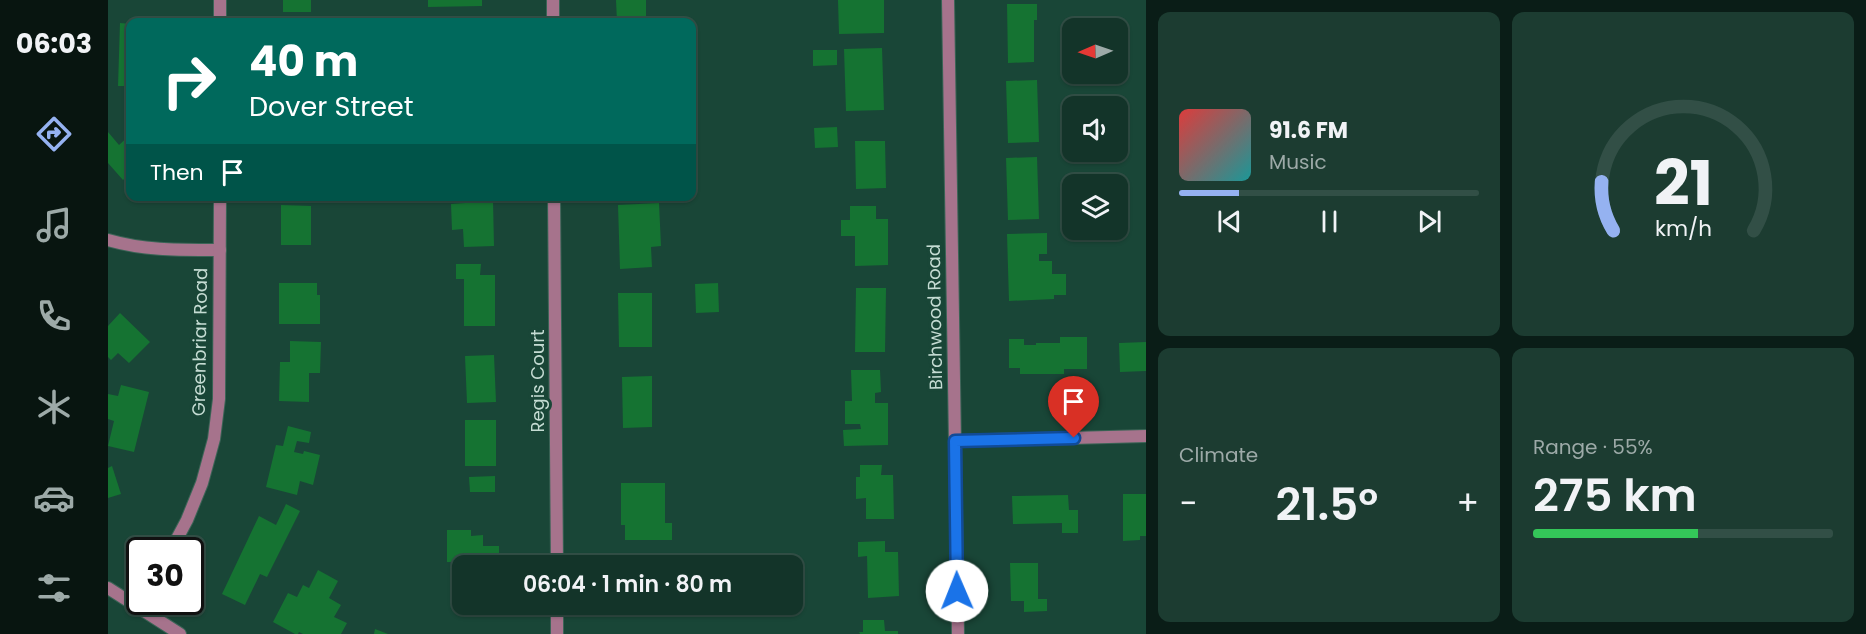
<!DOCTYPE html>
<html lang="en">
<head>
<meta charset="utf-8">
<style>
	body { margin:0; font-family:Poppins,sans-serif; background:#1c3c31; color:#f1f3f6; height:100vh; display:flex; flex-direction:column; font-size:22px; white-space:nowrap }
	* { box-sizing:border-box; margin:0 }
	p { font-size:20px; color:#9daaa8 }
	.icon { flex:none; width:33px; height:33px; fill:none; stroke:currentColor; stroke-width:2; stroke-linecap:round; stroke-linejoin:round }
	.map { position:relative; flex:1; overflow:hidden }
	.panel { display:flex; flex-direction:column; gap:12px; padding:12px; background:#0a1d17; width:720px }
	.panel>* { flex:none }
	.banner { position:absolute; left:18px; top:18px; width:570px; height:183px; border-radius:12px; box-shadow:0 2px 4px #0004,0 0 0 2px #324f46; background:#00695c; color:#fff; overflow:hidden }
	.needle { width:39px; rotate:268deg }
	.controls { position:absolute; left:954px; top:18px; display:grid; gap:12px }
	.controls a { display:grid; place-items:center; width:66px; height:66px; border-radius:12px; background:#133429; box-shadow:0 2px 4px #0004,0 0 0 2px #324f46; font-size:30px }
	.speed { position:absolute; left:18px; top:537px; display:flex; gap:12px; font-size:30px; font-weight:700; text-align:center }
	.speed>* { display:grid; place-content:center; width:78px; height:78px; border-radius:50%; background:#133429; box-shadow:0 2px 4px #0004,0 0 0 2px #324f46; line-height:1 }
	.speed .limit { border:3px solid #111; border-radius:9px; background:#fff; color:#111 }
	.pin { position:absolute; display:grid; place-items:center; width:51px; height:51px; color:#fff; margin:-62px -26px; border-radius:50% 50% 50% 0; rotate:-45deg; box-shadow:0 0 6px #0007 }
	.pin .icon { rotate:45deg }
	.me { position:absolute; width:66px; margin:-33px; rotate:359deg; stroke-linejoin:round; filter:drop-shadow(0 0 4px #0008) }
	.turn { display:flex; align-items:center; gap:21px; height:126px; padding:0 24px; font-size:27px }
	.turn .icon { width:78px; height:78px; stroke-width:2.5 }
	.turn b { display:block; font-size:42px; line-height:51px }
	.then { display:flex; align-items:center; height:57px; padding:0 24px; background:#0003; gap:12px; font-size:22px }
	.big { font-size:45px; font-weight:600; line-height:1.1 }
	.panel .card { flex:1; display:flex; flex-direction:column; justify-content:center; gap:9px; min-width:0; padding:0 21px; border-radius:12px; background:#1c3c31 }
	.panel .dial { align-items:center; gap:0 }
	.dial svg { height:156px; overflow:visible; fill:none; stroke:#324f46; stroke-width:7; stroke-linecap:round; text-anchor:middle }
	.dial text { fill:#f1f3f6; stroke:none }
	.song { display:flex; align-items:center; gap:18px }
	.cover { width:72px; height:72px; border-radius:9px; background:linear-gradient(135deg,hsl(0 70% 55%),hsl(180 70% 35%)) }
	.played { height:6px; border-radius:3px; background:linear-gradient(90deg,#95b2f1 20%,#324f46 20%) }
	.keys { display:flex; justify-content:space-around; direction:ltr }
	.heat { display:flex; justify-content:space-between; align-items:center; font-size:33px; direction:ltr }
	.charge { height:9px; border-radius:4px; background:linear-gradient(90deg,#34c759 55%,#324f46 0) }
	.panel .tiles { flex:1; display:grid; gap:12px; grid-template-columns:repeat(2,1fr) }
	.trip { position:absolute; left:344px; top:555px; width:351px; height:60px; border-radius:12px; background:#133429; box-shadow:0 2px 4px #0004,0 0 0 2px #324f46; font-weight:600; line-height:60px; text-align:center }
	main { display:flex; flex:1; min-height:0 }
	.tab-bar { display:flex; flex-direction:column; width:108px; justify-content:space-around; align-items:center; background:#081510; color:#9daaa8 }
	.tab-bar .icon { width:42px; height:42px }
	.tab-bar .on { color:#95b2f1 }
	.tab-bar b { font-size:27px; color:#f1f3f6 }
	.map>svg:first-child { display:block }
</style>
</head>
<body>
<main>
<nav class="tab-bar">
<b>06:03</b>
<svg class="icon on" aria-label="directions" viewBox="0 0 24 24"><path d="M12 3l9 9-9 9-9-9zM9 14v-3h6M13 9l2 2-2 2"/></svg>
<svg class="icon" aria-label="music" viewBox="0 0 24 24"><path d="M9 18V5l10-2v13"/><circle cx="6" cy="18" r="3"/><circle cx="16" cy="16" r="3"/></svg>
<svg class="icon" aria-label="phone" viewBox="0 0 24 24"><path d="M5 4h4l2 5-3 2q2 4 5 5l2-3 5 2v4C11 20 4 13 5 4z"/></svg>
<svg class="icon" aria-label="climate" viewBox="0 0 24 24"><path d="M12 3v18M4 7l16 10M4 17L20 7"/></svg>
<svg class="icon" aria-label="car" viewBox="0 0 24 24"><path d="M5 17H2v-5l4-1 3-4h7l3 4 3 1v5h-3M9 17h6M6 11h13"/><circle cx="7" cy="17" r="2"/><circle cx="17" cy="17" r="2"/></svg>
<svg class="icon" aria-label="filters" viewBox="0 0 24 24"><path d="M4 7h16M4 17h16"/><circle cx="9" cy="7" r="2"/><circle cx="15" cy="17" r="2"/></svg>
</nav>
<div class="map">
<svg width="1038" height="634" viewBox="0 0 1038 634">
	<rect width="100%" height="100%" fill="#194637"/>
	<g fill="#157332">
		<rect x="175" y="0" width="28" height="12"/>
		<path d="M320 0H374V6L320 7Z"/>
		<path d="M508 0H538V22H509Z"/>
		<path d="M730 0H776V33L731 34Z"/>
		<path d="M899 4H929V20H926V62L900 63Z"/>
		<path d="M12 23 22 24V86H10Z"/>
		<path d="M774 48 776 110 738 111 736 49Z"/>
		<path d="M705 50H729V65L705 66Z"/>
		<path d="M929 80 931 142 900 143 898 81Z"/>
		<path d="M729 127 730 147 707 148 706 128Z"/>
		<path d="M0 132 11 145 22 135V173L15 180 0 163Z"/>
		<path d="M747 141H777L778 188 748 189Z"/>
		<path d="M929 157 931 219 900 220 898 158Z"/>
		<rect x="179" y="196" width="22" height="5"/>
		<path d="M328 196H349V202L328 203Z"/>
		<path d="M385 200 386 246 356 247 355 229 344 230 343 204 357 203V201Z"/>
		<path d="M551 203 553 246 543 247 544 267 512 269 510 205Z"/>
		<path d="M173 205 203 206V245H173Z"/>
		<path d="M742 206H768V219H780V265L747 266V236H733V220H742Z"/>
		<path d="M939 233V254H931V261H944V274H958V295H946V299L901 301 899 234Z"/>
		<path d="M348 264H373L372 275H387V326H356V279H348Z"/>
		<path d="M171 283H209V295H212V324H171Z"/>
		<path d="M610 283 611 312 588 313 587 284Z"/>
		<path d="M748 288H778L777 352H747Z"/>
		<path d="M510 293H544V347H511Z"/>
		<path d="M12 313 42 342 21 363 10 353 3 360 0 357V326Z"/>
		<path d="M952 337H979V369H956V374H912V368H901V339H916V345H928V343H952Z"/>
		<path d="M182 341 213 342 212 373H201V402L171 401 172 362H182Z"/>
		<path d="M1038 342V371L1012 372 1011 343Z"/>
		<path d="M386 355 388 402 359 403 357 356Z"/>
		<path d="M743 370H772L773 392 767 393V403H780V445L736 446 735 430 753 429 752 424H737V401H744Z"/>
		<path d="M544 376V427L515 428 514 377Z"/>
		<path d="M13 385 41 392 26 452 0 446 6 421 0 419V394L10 396Z"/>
		<rect x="357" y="420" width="31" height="46"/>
		<path d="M180 426 203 432 201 443 189 441 186 452 195 454 196 451 212 455 205 485 192 481 189 495 158 487 168 445 175 446Z"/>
		<path d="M752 465H774L773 475H785L786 519H758V498L748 499V477H752Z"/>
		<path d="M4 466 13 494 0 498V468Z"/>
		<path d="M387 476V492H362L361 477Z"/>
		<path d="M513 483H557V523H564V540H517V525H513Z"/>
		<path d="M1015 494H1038V536H1032V540L1015 541Z"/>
		<path d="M960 495 961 510H970V533H954V523L905 524 904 496Z"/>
		<path d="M178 504 192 511 159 577 152 574 137 605 114 594 151 516 168 525Z"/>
		<path d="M339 530H363V536L375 535V546H391V566H360V562H339Z"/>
		<path d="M777 541V552H790L791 596 760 598 759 556 750 557V542Z"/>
		<rect x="515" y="560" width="26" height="6"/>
		<path d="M902 563H930V599H939V611L916 612V601H903Z"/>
		<path d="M210 570 230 581 221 598 233 605 226 617 239 623 233 634H195L191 632 190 634H187L165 622 180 593 189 597 195 585 201 588Z"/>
		<path d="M528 604H550L549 615H528Z"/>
		<path d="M755 620H776L777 631H790V634H752L751 632H755Z"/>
		<path d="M267 629 280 634H266Z"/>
	</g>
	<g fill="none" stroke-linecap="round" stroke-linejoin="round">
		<g stroke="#3b6456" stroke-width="14">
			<g id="minor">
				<path d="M445 0V22"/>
				<path d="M840 0 850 634"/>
				<path d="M112 22V0"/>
				<path d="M446 196 449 566"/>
				<path d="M0 240C38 251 73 250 112 250"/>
				<path d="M847 441 1038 436"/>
				<path d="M63 550 79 520 94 483 106 439 111 399 112 196"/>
				<path d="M0 588 72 634"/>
				<path d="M449 604V634"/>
			</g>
		</g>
		<use href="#minor" stroke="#a6738c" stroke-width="12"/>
	</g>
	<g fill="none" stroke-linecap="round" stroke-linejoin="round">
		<g stroke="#114b97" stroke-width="15">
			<path id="route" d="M849 591 847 441 966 438"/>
		</g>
		<use href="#route" stroke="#1a73e8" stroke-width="10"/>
	</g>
	<g text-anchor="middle" stroke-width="6" stroke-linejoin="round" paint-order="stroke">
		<g font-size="18" fill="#c5dcd3" stroke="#194637">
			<text transform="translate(827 317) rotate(-91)" y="6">Birchwood Road</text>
			<text transform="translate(92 342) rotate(-89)" y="6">Greenbriar Road</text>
			<text transform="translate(430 381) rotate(-90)" y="6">Regis Court</text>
		</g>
	</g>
</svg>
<div class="controls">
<a><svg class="needle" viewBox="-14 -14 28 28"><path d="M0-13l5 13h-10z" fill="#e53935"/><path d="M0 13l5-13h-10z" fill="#9daaa8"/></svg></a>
<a><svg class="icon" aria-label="sound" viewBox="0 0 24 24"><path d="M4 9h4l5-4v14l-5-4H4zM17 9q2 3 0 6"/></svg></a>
<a><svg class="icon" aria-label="layers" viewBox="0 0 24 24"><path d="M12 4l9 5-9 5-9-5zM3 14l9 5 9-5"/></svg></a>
</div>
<div class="speed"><div class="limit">30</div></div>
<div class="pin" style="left:966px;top:438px;background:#d93025"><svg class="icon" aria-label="arrive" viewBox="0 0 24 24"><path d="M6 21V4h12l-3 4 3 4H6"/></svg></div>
<svg class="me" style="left:849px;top:591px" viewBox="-20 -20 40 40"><circle r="19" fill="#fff"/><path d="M0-13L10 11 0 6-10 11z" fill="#1a73e8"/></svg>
<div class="trip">06:04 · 1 min · 80 m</div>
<div class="banner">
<div class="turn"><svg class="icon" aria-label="right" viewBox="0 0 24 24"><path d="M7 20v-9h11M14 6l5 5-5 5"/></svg><div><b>40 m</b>Dover Street</div></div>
<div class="then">Then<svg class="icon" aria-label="arrive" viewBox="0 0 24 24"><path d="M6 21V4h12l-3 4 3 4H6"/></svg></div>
</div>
</div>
<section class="panel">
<div class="tiles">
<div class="card">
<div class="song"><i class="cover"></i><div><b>91.6 FM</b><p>Music</p></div></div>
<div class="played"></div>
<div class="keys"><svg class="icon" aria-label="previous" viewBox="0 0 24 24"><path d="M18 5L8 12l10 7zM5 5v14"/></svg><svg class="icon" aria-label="pause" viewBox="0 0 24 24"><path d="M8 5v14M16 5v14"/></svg><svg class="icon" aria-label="next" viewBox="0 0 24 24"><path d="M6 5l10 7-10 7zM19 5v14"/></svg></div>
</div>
<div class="card dial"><svg viewBox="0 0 100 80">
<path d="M14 69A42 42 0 1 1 86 69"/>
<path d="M14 69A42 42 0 0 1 8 44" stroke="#95b2f1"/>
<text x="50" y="56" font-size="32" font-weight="700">21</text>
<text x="50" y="72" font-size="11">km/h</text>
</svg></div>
<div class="card"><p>Climate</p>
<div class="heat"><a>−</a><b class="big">21.5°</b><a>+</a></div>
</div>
<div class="card"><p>Range · 55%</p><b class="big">275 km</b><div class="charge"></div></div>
</div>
</section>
</main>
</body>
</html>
